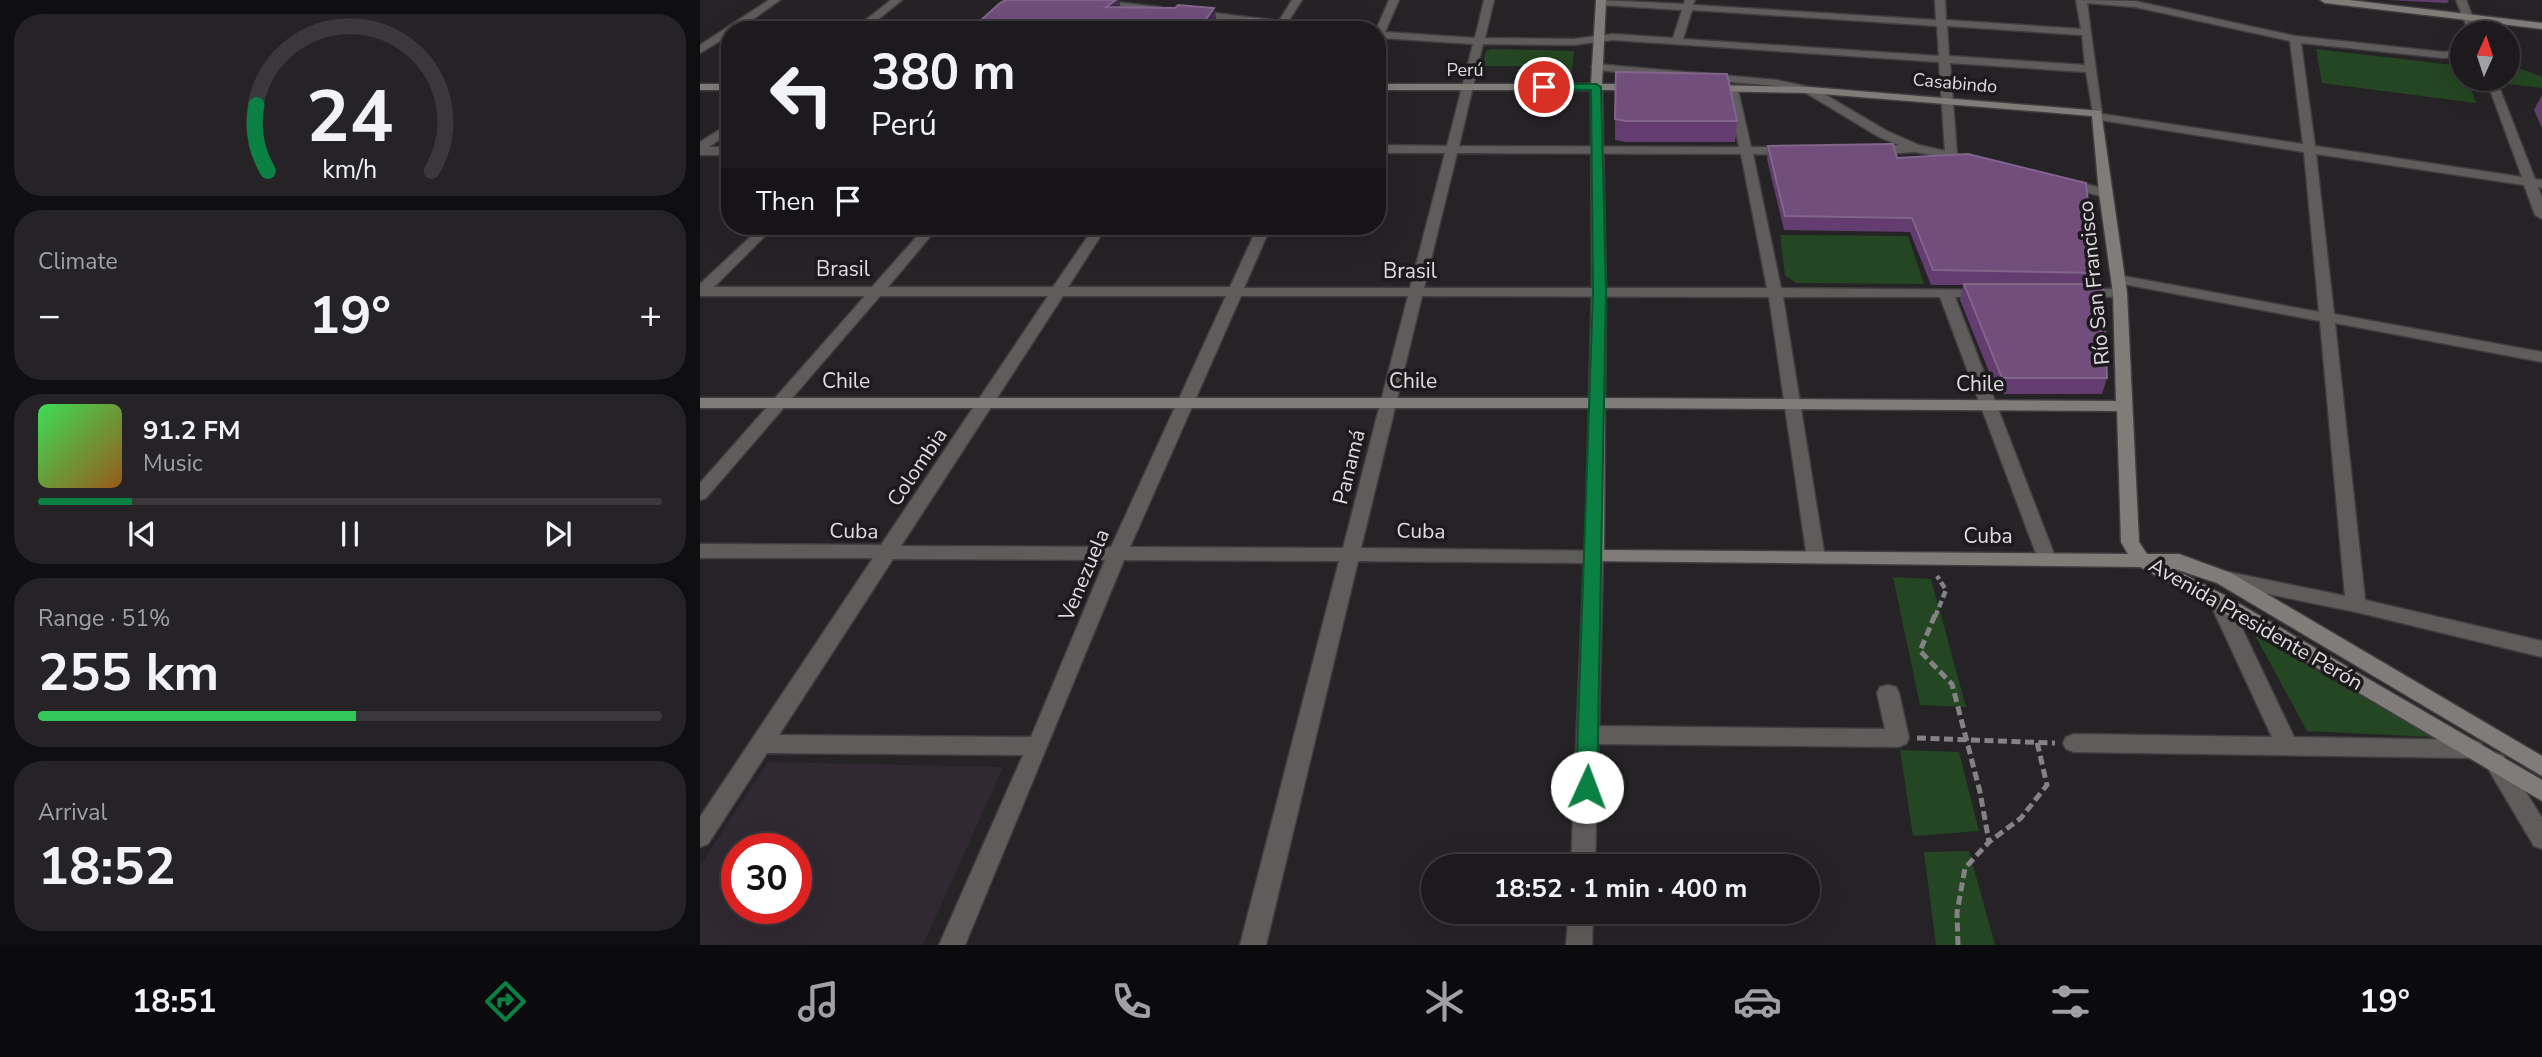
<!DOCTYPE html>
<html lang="en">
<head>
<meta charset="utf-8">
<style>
	body { margin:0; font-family:"Nunito Sans",sans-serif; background:#252326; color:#f1f3f6; height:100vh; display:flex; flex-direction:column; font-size:26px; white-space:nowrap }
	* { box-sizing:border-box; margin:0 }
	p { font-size:23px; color:#a0a1a4 }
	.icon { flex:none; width:38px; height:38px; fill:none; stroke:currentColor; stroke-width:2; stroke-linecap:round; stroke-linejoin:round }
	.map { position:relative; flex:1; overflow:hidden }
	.panel { display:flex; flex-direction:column; gap:14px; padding:14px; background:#0f0e10; width:700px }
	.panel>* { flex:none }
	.hud { position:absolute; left:21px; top:21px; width:665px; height:214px; border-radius:28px; box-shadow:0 7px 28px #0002,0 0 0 2px #3a383b; background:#1c1a1d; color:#f1f3f6; overflow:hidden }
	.needle { width:46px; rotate:3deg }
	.buttons { position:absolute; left:1750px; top:21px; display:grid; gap:14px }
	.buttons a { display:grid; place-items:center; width:70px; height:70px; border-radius:50%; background:#1c1a1d; box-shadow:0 7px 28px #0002,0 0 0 2px #3a383b; font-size:35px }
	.speed { position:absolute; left:21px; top:833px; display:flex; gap:14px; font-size:35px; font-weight:700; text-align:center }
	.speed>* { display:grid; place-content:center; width:91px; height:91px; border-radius:50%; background:#1c1a1d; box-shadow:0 7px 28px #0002,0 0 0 2px #3a383b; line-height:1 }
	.speed .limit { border:10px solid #d22; background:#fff; color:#111 }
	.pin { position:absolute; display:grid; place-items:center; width:60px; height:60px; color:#fff; margin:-30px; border:4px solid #fff; border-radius:50%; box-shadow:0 2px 7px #0007 }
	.me { position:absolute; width:77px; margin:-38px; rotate:2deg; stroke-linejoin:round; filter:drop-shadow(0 0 5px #0008) }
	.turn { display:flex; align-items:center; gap:24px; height:147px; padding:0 35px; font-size:32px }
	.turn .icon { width:91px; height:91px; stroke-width:2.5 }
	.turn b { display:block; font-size:49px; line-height:60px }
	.then { display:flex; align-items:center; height:66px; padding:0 35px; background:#0003; gap:14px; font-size:26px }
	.big { font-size:52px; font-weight:700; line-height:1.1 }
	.panel .tile { flex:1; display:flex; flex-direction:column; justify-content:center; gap:10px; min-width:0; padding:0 24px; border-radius:28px; background:#252326 }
	.panel .dial { align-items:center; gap:0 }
	.dial svg { height:182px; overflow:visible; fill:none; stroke:#3a383b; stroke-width:7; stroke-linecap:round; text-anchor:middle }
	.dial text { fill:#f1f3f6; stroke:none }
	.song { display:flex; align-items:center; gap:21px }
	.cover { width:84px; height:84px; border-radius:10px; background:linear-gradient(135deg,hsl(130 70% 55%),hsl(30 70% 35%)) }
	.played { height:7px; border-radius:4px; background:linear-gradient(90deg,#0b8043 15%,#3a383b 15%) }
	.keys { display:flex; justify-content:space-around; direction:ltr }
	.heat { display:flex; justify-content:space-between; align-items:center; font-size:38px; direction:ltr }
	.charge { height:10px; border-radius:5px; background:linear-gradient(90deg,#34c759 51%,#3a383b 0) }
	.trip { position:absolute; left:721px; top:854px; width:399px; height:70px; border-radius:35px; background:#1c1a1d; box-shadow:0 7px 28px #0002,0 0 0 2px #3a383b; font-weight:700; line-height:70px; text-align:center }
	.menu { display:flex; height:112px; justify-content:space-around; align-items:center; background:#0b0a0c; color:#a0a1a4 }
	.menu .icon { width:49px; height:49px }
	.menu .current { color:#0b8043 }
	.menu b { font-size:32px; color:#f1f3f6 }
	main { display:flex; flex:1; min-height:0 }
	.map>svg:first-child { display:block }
</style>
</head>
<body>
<main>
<section class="panel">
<div class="tile dial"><svg viewBox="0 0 100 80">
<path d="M14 69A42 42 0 1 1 86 69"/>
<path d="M14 69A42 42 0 0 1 9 40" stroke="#0b8043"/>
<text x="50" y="56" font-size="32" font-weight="700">24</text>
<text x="50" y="72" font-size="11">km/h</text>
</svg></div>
<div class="tile"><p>Climate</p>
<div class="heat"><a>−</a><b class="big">19°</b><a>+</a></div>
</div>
<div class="tile">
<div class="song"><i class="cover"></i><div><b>91.2 FM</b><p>Music</p></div></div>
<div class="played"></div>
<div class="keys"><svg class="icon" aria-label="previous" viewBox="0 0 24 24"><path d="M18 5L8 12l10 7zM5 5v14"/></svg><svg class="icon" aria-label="pause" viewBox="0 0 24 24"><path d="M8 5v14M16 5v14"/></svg><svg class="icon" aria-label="next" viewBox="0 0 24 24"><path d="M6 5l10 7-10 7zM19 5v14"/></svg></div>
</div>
<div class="tile"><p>Range · 51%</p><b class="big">255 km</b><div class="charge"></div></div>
<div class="tile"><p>Arrival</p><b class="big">18:52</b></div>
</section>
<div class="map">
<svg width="1842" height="945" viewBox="0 0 1842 945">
	<rect width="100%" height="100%" fill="#262327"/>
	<path fill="#302932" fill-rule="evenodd" d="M68 762 303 767 223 945H0V866ZM37 849H96V908H37Z"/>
	<g fill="#254622">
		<path d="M792 49 874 51 871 79 865 81 828 82 830 66H782L786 51Z"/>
		<path d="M1616 49 1762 66V79H1767L1776 103 1622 83Z"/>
		<path d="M1808 64 1842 77V88L1808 84 1805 79H1808Z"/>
		<path d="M1080 235 1208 236 1224 284 1096 283 1085 275Z"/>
		<path d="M1193 577 1231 579 1266 707 1220 705Z"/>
		<path d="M1555 635 1733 737 1607 731Z"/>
		<path d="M1200 750 1259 752 1279 831 1213 836Z"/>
		<path d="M1269 851 1295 945H1236L1224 852Z"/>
	</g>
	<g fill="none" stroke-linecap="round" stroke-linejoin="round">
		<g stroke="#403d41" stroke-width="3">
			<g id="street">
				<path d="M69 0H80L38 30H30V35L0 53V45Z"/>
				<path d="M191 0H202L165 30H153Z"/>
				<path d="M368 0H398L460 7 465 10 460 13 373 3Z"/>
				<path d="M592 0H602L588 22 639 30H607L491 16 486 13 491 10 579 21Z"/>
				<path d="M689 0H699L685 32 775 38 784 0H794L785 38 873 39 913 34 973 38 982 10 901 5 898 4V0L984 4 985 0H995L993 5 1236 20 1235 0H1245L1246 20 1381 29 1376 0 1435 1 1595 36 1743 52 1762 50V56L1743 58 1601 43 1615 146 1822 177 1786 79H1796L1835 179 1842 180V188L1838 187 1842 198V219L1835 215 1824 185 1616 154 1634 314 1842 352V362L1635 323 1665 600 1842 641V657L1656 612 1524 585 1517 583 1514 578 1517 573 1524 571 1645 596 1620 321 1418 283 1411 279 1418 275 1619 312 1604 152 1394 119 1386 72 1250 63 1257 154 1274 158V164L1215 152 1171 155 1167 154V148L1199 145 1179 137 1106 93 1077 86 896 70 891 67 896 64 1077 80 1114 88 1187 131 1219 145 1245 151 1239 62 913 40 873 45 783 44 759 146 1039 147 1027 88 1037 86 1051 147H1090L1096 151 1090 155 1053 154 1081 288 1289 290 1291 293 1284 297H1255L1356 559 1354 564H1340L1338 559 1240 297H1083L1125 558 1123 563H1109L1107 558 1069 297 722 296 661 548 901 551 903 556 899 726 1185 729 1177 693 1180 687 1188 685 1196 687 1199 693 1209 738 1206 744 1198 747 898 744 895 866H871L884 563 658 561 566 945H540L639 561 424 560 265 945H239L323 755 67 753 8 844 0 847V817L173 558H0V544L181 545 348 296H180L6 498 0 500V483L165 296H0V284L62 226H75L14 287H172L226 226H239L188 287H353L395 226H407L368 287H530L558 226H571L544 288H710L745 153H677V145L747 146 773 44 682 38 677 42 676 30ZM1387 3 1435 7 1590 41 1603 144 1402 114ZM992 10 1237 26 1239 56 983 39ZM1247 26 1382 35 1385 65 1249 56ZM757 153 1041 154 1067 288H724ZM363 296H526L411 547 201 546ZM541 296H708L643 548 430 547ZM193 559 405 560 331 737 79 735Z"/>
				<path d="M1756 0H1766L1779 33H1769Z"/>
				<path d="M30 123V132L9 147H30V155H0V142Z"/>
				<path d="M1365 179 1410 190 1411 193 1405 197 1361 186V180Z"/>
				<path d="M1382 289H1420L1427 293 1420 297 1377 296 1375 293Z"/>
				<path d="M1519 594 1526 596 1529 601 1594 737 1773 740 1781 743 1784 749 1781 755 1773 758 1374 752 1366 749 1363 743 1366 737 1374 734 1572 737 1509 601 1512 596Z"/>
				<path d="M1795 753 1803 755 1842 818V849L1834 846 1784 762 1787 755Z"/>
				<path d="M869 912H893L892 945H866Z"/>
			</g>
		</g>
		<g stroke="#403d41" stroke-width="3">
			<g id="secondary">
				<path d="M896 0H906L902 84H940L945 87 940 90H902L906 291 905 398 1416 401 1413 293 1399 193 1392 116 1110 93 1006 91 1000 88 1006 85 1110 87 1401 111 1427 293 1439 542 1447 554H1479L1531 573 1842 756V776L1517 583 1472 568 1526 596 1842 780V801L1512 606 1440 567 887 561 885 556 889 408H0V398H889L892 291 891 90H677V84H891ZM905 408 1417 411 1421 542 1428 554 904 550Z"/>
				<path d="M1620 0H1649L1842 23V29L1625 3Z"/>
				<rect x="0" y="84" width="30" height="6"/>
			</g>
		</g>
		<path stroke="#848285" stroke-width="4.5" stroke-dasharray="7 3.5" stroke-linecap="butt" d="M1235 617 1246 590 1237 576"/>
		<g stroke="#848285" stroke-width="5" stroke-dasharray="9 4.5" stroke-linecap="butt">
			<path d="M1235 615 1220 651 1252 684 1280 792 1289 842"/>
			<path d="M1217 738 1355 743"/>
			<path d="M1258 945 1257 913 1265 868 1289 842 1321 818 1347 785 1337 742"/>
		</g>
		<use href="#street" fill="#5f5d5b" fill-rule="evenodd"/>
		<use href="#secondary" fill="#807c7a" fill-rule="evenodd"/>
	</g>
	<g fill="#633d6f">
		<path d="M1688 0H1749L1747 3Z"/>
		<path d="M1842 95V128L1834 110Z"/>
		<path d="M915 119 1037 121 1035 142H926L915 140Z"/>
		<path d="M1068 146 1197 158 1395 273 1391 284 1407 378 1402 394H1298L1260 300 1263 285H1231L1210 232 1084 230 1067 159Z"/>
	</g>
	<g fill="#452b4d">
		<path d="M416 0H419L422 12 406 7Z"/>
		<path d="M514 8 517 22 512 30H498Z"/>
	</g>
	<g fill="#714e7b" stroke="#82658b" stroke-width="2">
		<path d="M306 0H416L406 7 475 8 478 5 514 8 498 30H270L300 3Z"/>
		<path d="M549 19 596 21 594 30H542Z"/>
		<path d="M916 72 1027 74 1037 121H926L915 119Z"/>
		<path d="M1193 144 1197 158 1268 154 1386 183 1395 273 1233 270 1212 218 1085 216 1068 146Z"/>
		<path d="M1264 284H1403L1407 378H1302Z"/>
	</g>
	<path fill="#0b8043" stroke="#07532c" stroke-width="2" d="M844 84H896L901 87 906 291 897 787 894 793 887 796 879 793 876 787 893 291 891 90 840 89 839 87Z"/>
	<g text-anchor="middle" stroke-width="7" stroke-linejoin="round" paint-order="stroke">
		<g font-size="18" fill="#dfdde0" stroke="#1d1a1e">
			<text x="765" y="76">Perú</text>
			<text transform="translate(1255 83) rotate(5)" y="6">Casabindo</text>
		</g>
		<g font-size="21" fill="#dfdde0" stroke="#1d1a1e">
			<text x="143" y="276">Brasil</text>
			<text x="710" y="278">Brasil</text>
			<text transform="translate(1394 283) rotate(-96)" y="7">Río San Francisco</text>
			<text x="146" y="388">Chile</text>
			<text x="713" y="388">Chile</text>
			<text x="1280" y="391">Chile</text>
			<text transform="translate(217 467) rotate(-56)" y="7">Colombia</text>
			<text transform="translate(649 467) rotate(-76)" y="7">Panamá</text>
			<text transform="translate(154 531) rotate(1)" y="7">Cuba</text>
			<text transform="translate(721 531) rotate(1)" y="7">Cuba</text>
			<text x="1288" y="543">Cuba</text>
			<text transform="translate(384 575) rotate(-67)" y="7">Venezuela</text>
			<text transform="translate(1556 624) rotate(30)" y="7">Avenida Presidente Perón</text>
		</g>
	</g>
</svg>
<div class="buttons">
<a><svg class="needle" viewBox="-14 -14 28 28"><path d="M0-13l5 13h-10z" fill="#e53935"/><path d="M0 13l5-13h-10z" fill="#a0a1a4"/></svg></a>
</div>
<div class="speed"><div class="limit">30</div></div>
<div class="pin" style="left:844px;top:87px;background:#d93025"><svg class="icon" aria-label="arrive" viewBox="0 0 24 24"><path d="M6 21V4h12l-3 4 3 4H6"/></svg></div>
<svg class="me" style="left:887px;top:787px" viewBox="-20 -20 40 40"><circle r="19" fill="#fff"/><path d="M0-13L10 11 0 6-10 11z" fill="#0b8043"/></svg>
<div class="trip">18:52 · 1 min · 400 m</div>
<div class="hud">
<div class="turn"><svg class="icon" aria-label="left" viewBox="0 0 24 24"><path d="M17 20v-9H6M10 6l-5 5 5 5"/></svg><div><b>380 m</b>Perú</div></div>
<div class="then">Then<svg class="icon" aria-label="arrive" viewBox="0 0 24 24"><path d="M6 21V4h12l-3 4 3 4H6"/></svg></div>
</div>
</div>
</main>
<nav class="menu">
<b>18:51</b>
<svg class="icon current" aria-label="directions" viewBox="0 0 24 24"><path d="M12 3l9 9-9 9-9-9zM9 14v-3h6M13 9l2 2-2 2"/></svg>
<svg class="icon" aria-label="music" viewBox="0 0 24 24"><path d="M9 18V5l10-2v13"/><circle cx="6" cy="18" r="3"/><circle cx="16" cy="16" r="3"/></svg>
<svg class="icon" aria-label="phone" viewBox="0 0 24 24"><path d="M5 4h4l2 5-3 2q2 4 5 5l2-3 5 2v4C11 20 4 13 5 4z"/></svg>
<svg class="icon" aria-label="climate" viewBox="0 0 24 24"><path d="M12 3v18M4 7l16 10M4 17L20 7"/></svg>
<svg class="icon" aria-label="car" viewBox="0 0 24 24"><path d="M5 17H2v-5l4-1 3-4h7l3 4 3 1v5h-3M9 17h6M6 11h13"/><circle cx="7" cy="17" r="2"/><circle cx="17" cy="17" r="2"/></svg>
<svg class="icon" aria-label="filters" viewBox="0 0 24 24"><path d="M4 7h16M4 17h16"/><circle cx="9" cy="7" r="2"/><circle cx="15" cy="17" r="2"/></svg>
<b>19°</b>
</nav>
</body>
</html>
